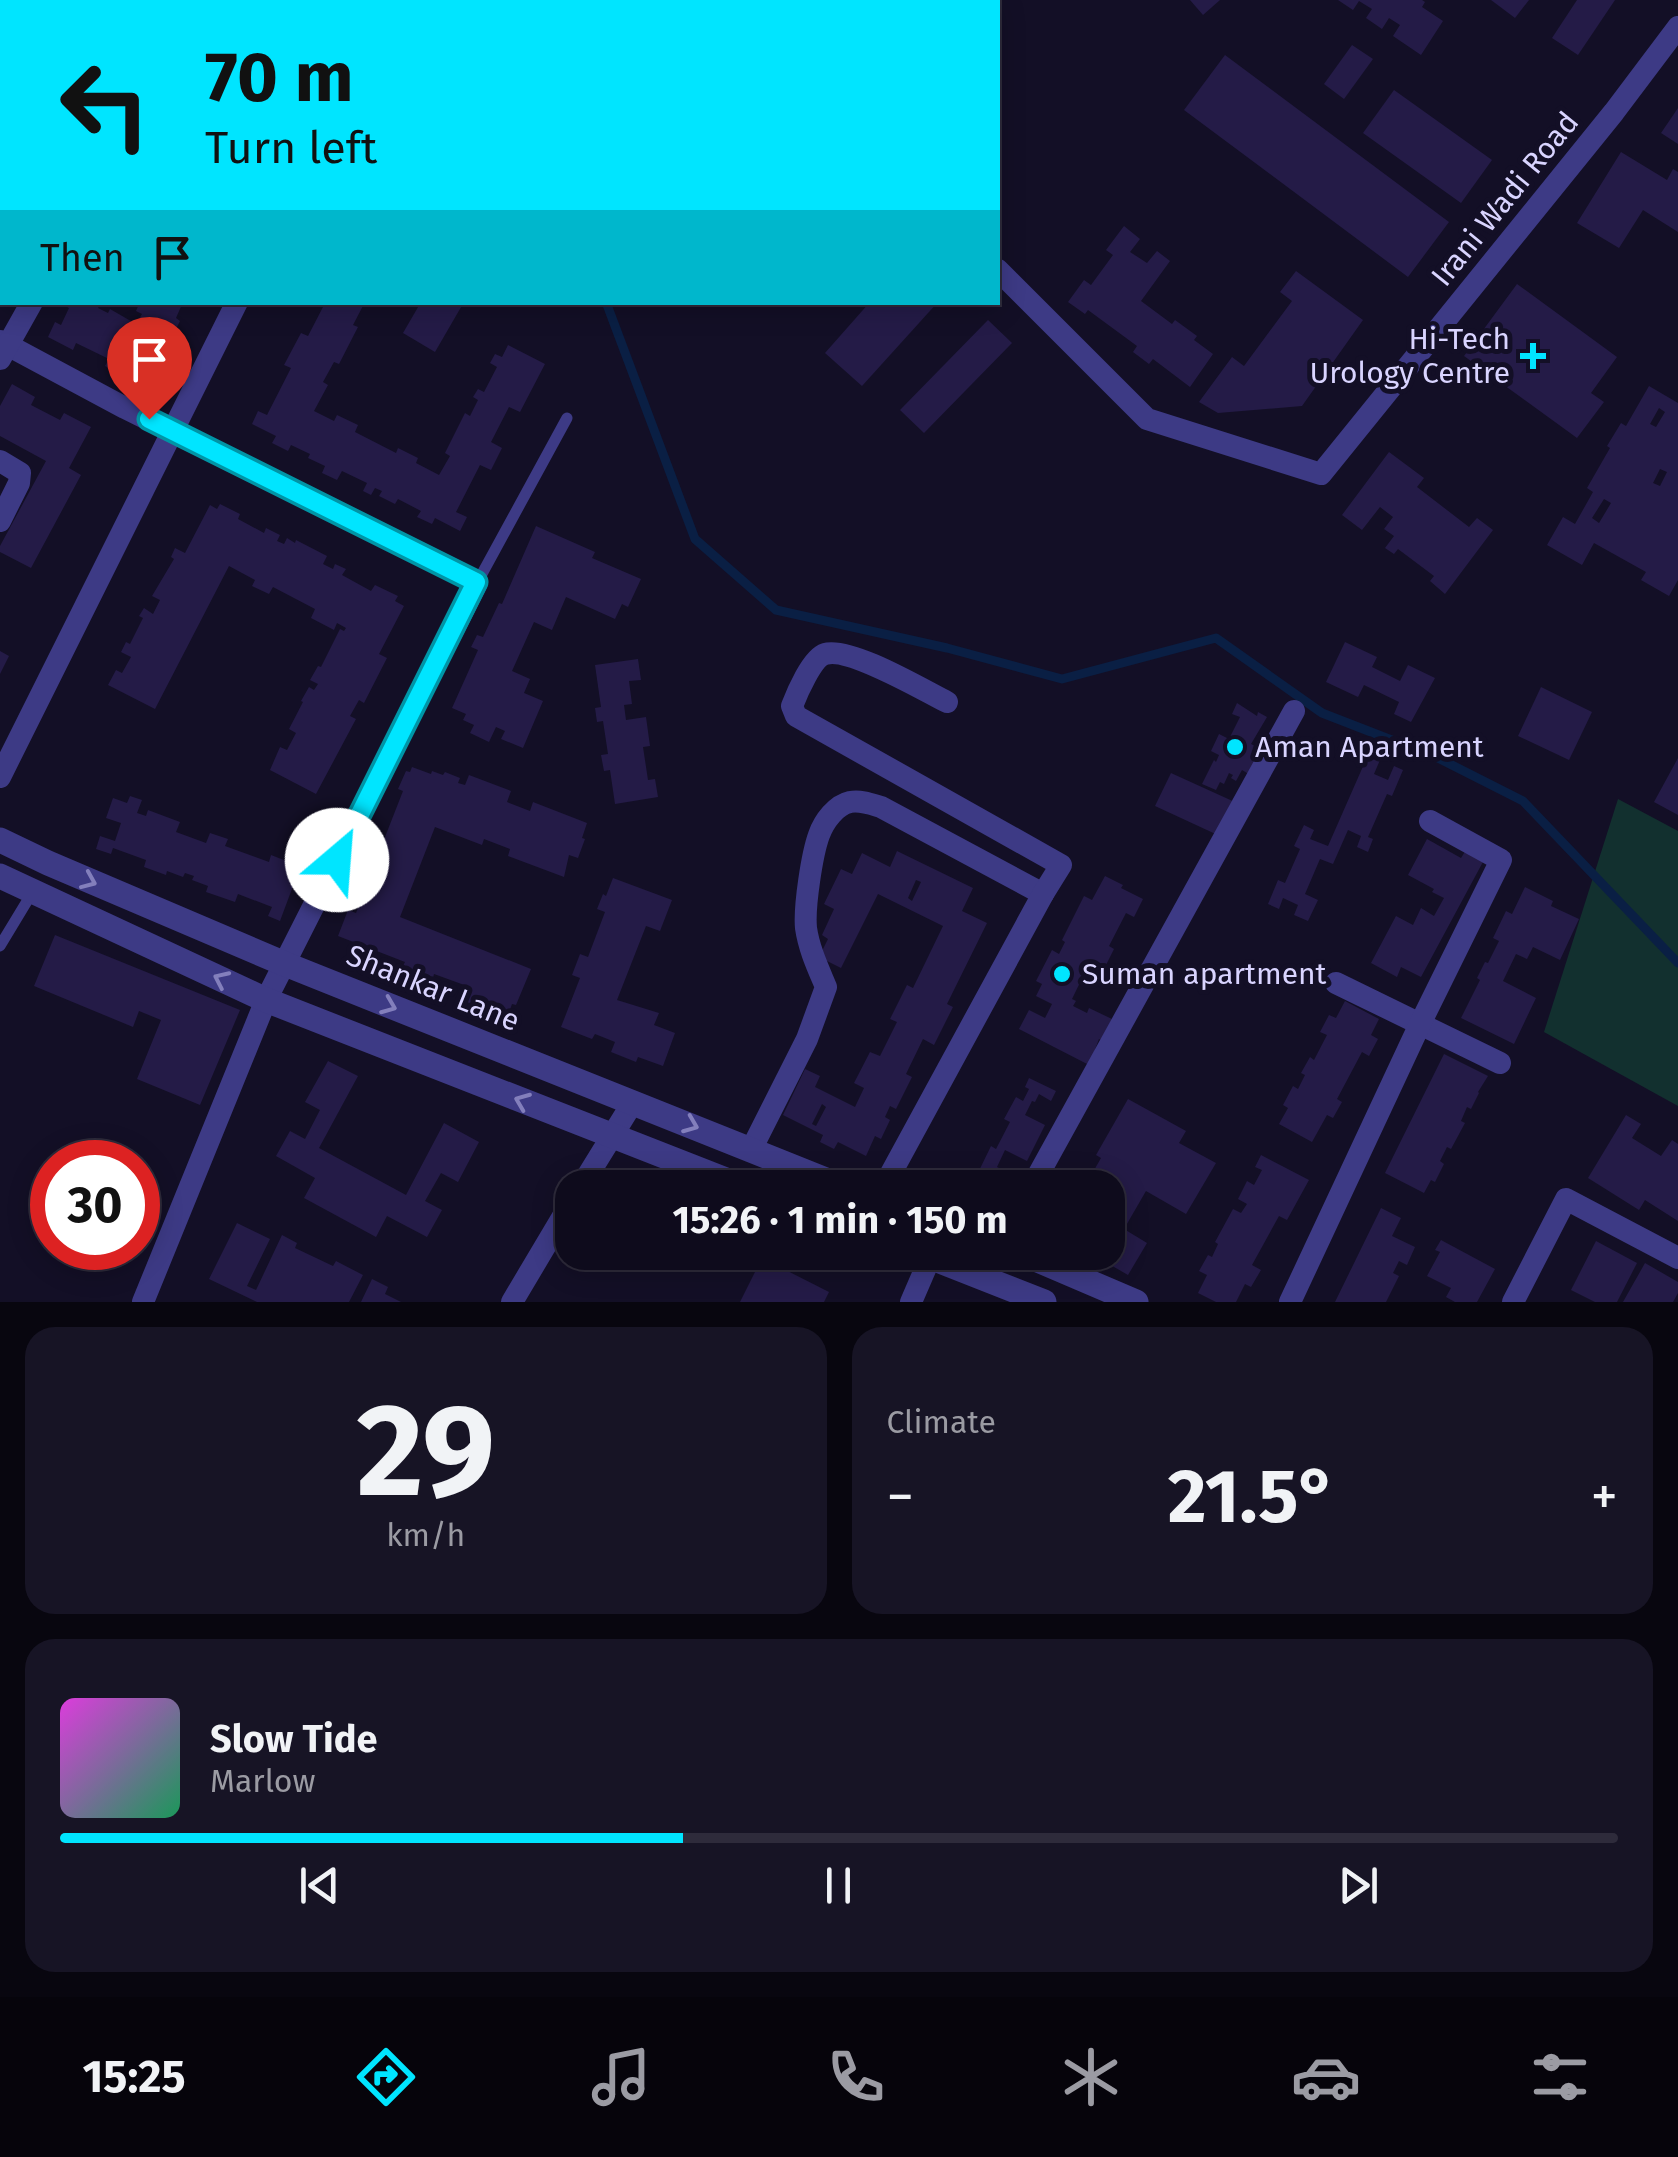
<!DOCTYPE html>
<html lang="en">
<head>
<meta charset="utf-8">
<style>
	body { margin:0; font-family:"Fira Sans",sans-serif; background:#171425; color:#f1f3f6; height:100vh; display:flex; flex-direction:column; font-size:38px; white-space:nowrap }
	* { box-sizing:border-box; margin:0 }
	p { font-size:32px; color:#9b9ba3 }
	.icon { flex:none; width:55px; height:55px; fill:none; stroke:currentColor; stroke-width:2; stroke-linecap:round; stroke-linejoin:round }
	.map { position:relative; height:1302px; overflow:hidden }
	.side { display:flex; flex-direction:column; gap:25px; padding:25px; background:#08060f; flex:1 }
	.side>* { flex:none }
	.hud { position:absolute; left:0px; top:0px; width:1000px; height:305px; box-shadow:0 5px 25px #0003,0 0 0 2px #2e2b3b; background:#00e5ff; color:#111; overflow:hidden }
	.speed { position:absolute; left:30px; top:1140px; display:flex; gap:20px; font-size:50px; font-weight:700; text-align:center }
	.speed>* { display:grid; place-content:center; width:130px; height:130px; border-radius:50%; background:#0e0b1c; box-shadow:0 5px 25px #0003,0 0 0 2px #2e2b3b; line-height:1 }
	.speed .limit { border:15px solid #d22; background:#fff; color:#111 }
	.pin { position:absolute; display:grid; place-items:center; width:85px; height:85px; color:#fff; margin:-102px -42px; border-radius:50% 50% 50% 0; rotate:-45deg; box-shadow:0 0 10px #0007 }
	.pin .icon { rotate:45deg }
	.me { position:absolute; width:110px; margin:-55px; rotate:27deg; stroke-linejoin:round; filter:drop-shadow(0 0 8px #0008) }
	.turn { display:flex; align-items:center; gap:35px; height:210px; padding:0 40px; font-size:45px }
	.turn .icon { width:130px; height:130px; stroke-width:2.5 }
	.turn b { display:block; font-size:70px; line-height:85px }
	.then { display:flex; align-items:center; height:95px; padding:0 40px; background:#0003; gap:20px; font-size:38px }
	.big { font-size:75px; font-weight:700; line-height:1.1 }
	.side .widget { flex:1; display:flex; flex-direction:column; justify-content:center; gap:15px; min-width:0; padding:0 35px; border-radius:30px; background:#171425 }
	.side .dial { align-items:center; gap:0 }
	.dial b { font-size:130px; line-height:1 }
	.song { display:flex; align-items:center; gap:30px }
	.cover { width:120px; height:120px; border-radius:15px; background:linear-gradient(135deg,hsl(300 70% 55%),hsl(150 70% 35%)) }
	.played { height:10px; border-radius:5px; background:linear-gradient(90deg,#00e5ff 40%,#2e2b3b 40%) }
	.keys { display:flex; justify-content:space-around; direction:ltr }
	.heat { display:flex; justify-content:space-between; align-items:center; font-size:55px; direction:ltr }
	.side .tiles { flex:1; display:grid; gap:25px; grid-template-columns:1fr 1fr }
	.widget:last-child { grid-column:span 2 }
	.trip { position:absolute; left:555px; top:1170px; width:570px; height:100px; border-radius:30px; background:#0e0b1c; box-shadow:0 5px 25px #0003,0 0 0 2px #2e2b3b; font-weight:700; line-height:100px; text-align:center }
	.dock { display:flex; height:160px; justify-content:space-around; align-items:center; background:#06040b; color:#9b9ba3 }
	.dock .icon { width:70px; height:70px }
	.dock .active { color:#00e5ff }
	.dock b { font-size:45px; color:#f1f3f6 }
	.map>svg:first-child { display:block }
</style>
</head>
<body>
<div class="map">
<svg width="1678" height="1302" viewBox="0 0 1678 1302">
	<rect width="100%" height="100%" fill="#130f26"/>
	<path fill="#12302f" d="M1618 799 1678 831V1106L1544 1032Z"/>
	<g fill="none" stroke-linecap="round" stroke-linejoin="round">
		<g stroke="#0a1f44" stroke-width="9">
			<path d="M172 0 173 2"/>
			<path d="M606 302 695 539 776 610 947 648 1062 679 1216 638 1322 713 1438 758 1523 801 1678 963"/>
		</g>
	</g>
	<g fill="#241b47" fill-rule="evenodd">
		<path d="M1190 0H1220L1203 15Z"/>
		<path d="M1338 0H1422L1425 2 1422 7 1443 21 1421 55 1393 36 1400 25 1389 18 1382 29 1366 18 1372 9 1359 1 1353 10Z"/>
		<path d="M1491 0H1529L1515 18Z"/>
		<path d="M1577 0H1615L1578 55 1552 38Z"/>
		<path d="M1352 45 1373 59 1344 99 1324 84Z"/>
		<path d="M1225 55 1449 222 1408 277 1184 110Z"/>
		<path d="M1394 90 1492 160 1461 203 1363 133Z"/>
		<path d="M1678 108V144L1661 133Z"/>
		<path d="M1621 152 1667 180 1673 169 1678 172V232L1643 210 1619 248 1577 223Z"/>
		<path d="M1124 226 1140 239 1130 252 1147 263 1157 251 1170 261 1141 301 1172 324 1175 320 1197 336 1194 340 1213 354 1190 387 1153 359 1149 364 1133 352 1137 346 1088 310 1085 314 1068 302 1084 280 1091 285 1113 255 1106 250Z"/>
		<path d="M1296 271 1363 320 1302 406 1218 413 1199 402 1232 357 1244 366 1292 301 1280 292Z"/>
		<path d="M1517 284 1617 357 1591 393 1604 402 1577 438 1464 356Z"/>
		<path d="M59 302H98L100 304 98 308 108 313 110 309 136 324 142 314 136 311 140 302H183L176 318 180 321 165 351 151 344 133 380 105 366 109 359 76 343 73 350 48 337 55 322 61 325 69 308Z"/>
		<path d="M321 302H365L353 325 358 327 339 364 334 362 323 382 328 385 314 411 334 421 337 415 358 425 355 432 396 453 398 448 418 458 416 463 439 475 450 456 445 453 465 413 470 416 478 400 473 397 478 389 484 392 497 367 490 363 495 354 502 357 508 345 545 364 520 412 509 407 491 442 502 448 491 470 480 465 456 512 467 517 460 531 435 518 432 524 417 517 421 511 398 499 395 504 379 496 382 491 375 488 371 495 363 491 367 483 342 471 337 480 322 473 325 466 308 458 310 454 291 445 288 451 272 443 276 436 252 424 258 411 267 415 291 368 284 365 301 333 308 336 323 307 319 305Z"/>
		<path d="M421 302H464L435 352 403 333Z"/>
		<path d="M870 302H938L862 386 825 353Z"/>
		<path d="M988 320 1012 343 924 433 900 410Z"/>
		<path d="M12 384 35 397 31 405 60 420 64 413 91 427 69 468 81 475 31 568 0 552V546L46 461 0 436V406Z"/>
		<path d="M1649 386 1678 403V580L1669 596 1641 580 1646 572 1594 543 1582 565 1547 545 1563 517 1575 524 1593 492 1587 488 1610 448 1607 446 1621 423 1626 426ZM1659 408 1665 412 1656 427 1650 424ZM1660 469 1667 472 1660 486 1653 483ZM1604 499 1611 503 1599 523 1592 518Z"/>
		<path d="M1389 452 1424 478 1417 487 1469 527 1477 518 1493 530 1445 594 1430 581 1434 576 1398 549 1394 554 1385 548 1394 536 1384 529 1393 517 1380 507 1362 530 1342 515Z"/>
		<path d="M220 504 240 514 238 519 264 533 266 528 280 535 277 541 284 544 287 538 295 543 296 540 327 556 323 564 333 569 335 564 346 569 342 575 371 591 375 585 398 596 395 601 404 606 379 654 387 658 364 703 359 700 350 716 356 719 316 794 270 770 280 747 287 750 296 733 289 729 303 702 301 701 309 687 314 690 318 684 310 680 318 666 321 667 340 629 344 631 346 628 337 623 334 630 311 618 315 609 273 587 269 594 252 586 255 580 229 566 155 709 108 685 116 670 122 673 131 657 121 652 126 642 130 644 143 618 139 616 144 608 153 614 160 600 152 596 174 559 171 557 175 548 185 553 210 505 217 509Z"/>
		<path d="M536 526 595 552 592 558 641 579 628 607 622 604 615 619 566 597 552 630 534 622 512 671 530 679 524 693 543 701 523 748 501 739 505 731 496 727 489 742 470 733 474 725 463 720 466 714 452 708 478 650 471 647 477 635 483 637 499 603 502 604Z"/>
		<path d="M1345 642 1377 657 1372 667 1400 681 1408 665 1435 678 1411 722 1394 714 1399 702 1364 685 1358 697 1326 682Z"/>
		<path d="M0 651 9 656 0 674Z"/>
		<path d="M638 659 641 680 629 681 632 704 624 705 626 720 646 717 650 746 643 747 648 780 655 779 658 797 615 804 610 770 604 771 601 755 608 754 603 721 597 722 595 708 601 707 595 665Z"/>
		<path d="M1541 687 1592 712 1569 760 1518 736Z"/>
		<path d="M1237 703 1257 716 1258 712 1267 717 1251 744 1263 750 1252 776 1242 770 1236 781 1231 778 1233 775 1229 773 1224 784 1220 782 1216 790 1202 784 1214 760 1216 762 1219 755 1211 751 1219 734 1229 739 1240 717 1232 714Z"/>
		<path d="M1368 755 1380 760 1374 774 1388 780 1394 766 1403 770 1392 796 1387 794 1368 837 1373 839 1368 852 1357 847 1361 836 1348 830 1333 864 1320 859 1305 894 1318 900 1308 921 1294 915 1298 905 1283 898 1279 909 1268 904 1278 880 1285 883 1300 849 1294 846 1304 825 1314 830 1310 839 1328 846Z"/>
		<path d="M1678 758V815L1654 802Z"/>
		<path d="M412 767 431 774 432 771 443 775 445 772 460 778 458 783 465 785 469 775 511 791 507 802 530 811 533 802 587 823 582 838 585 839 578 858 569 855 564 877 508 856 510 849 484 839 482 845 435 827 400 917 531 969 516 1005 512 1004 507 1018 462 1000 467 986 434 974 433 978 403 966 405 962 338 936 348 910 356 913 371 874 365 871 370 858 376 860 403 791 398 789 406 771 410 772Z"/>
		<path d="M1171 773 1237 803 1222 837 1155 806Z"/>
		<path d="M130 796 142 800 137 813 146 816 148 810 180 822 176 832 206 843 210 833 228 839 225 846 269 862 271 855 289 862 287 865 299 870 280 921 268 916 272 907 238 894 235 902 206 892 208 886 192 880 194 876 185 873 183 877 167 871 166 875 144 867 146 860 113 848 111 854 96 849 100 836 115 841 121 823 106 818 113 798 127 803Z"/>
		<path d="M1427 839 1461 858 1466 850 1484 860 1421 977 1401 967 1397 977 1371 963 1396 916 1413 925 1421 908 1434 916 1444 898 1432 892 1434 889 1408 875Z"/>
		<path d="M897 851 973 888 962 911 987 923 947 1004 953 1007 934 1045 923 1039 906 1074 912 1077 896 1109 890 1106 885 1117 890 1120 881 1139 875 1136 866 1156 838 1142 834 1149 820 1142 823 1135 783 1115 805 1069 820 1076 815 1087 855 1107 864 1088 854 1083 870 1052 880 1056 897 1022 890 1019 907 985 913 988 943 926 878 894 841 968 819 957 828 939 822 935 834 909 824 904 841 869 852 874 862 853 890 867ZM916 880 921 882 912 901 908 898ZM822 1104 826 1107 816 1126 812 1124Z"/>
		<path d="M1105 876 1123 885 1121 888 1143 899 1134 917 1126 913 1109 946 1114 949 1105 967 1091 960 1072 999 1076 1001 1073 1006 1087 1013 1089 1008 1112 1019 1101 1040 1099 1039 1089 1065 1019 1029 1029 1010 1045 1018 1052 1004 1036 996 1042 984 1036 981 1052 950 1059 954 1065 942 1062 940 1084 896 1092 900Z"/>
		<path d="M613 878 672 900 660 931 646 926 617 1000 659 1013 654 1025 675 1033 663 1066 638 1057 636 1062 611 1052 615 1042 595 1034 592 1039 561 1027 580 978 572 975 580 954 588 957 605 912 597 909 603 894 606 896Z"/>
		<path d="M1525 887 1553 901 1551 906 1579 919 1560 960 1533 947 1527 959 1516 954 1503 981 1536 998 1514 1044 1461 1018 1480 980 1477 978 1485 962 1488 963 1499 941 1493 938 1506 911 1512 914Z"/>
		<path d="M55 935 240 1010 200 1105 137 1079 161 1020 139 1011 133 1027 34 986Z"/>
		<path d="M1345 1001 1379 1019 1371 1035 1378 1039 1369 1056 1362 1052 1337 1099 1342 1102 1333 1118 1327 1115 1312 1142 1279 1124 1288 1108 1283 1105 1293 1086 1298 1089 1305 1075 1301 1073 1310 1057 1314 1060 1327 1035 1320 1032 1329 1015 1336 1018Z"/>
		<path d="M1444 1054 1488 1076 1478 1092 1479 1093 1471 1109 1467 1107 1461 1121 1465 1123 1451 1149 1447 1147 1440 1161 1444 1164 1435 1182 1431 1180 1424 1193 1385 1173Z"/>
		<path d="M328 1061 358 1076 319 1148 406 1195 444 1123 479 1142 458 1182 441 1173 425 1201 442 1210 427 1237 387 1216 376 1237 304 1198 315 1178 276 1156 290 1131 305 1139 320 1110 305 1102Z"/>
		<path d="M1029 1078 1056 1091 1051 1101 1039 1094 1035 1102 1032 1101 1025 1115 1045 1125 1027 1161 1005 1150 997 1167 1019 1178 1014 1188H976L977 1185 973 1183 991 1146 996 1149 1010 1122 1004 1119 1016 1097 1023 1101 1029 1089 1025 1087Z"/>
		<path d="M1128 1099 1186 1131 1179 1143 1216 1163 1186 1214 1146 1191 1124 1229 1147 1243 1128 1275 1088 1252H1108V1188H1084L1101 1158 1096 1155Z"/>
		<path d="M1626 1115 1641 1124 1632 1138 1661 1156 1672 1140 1678 1144V1221L1645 1200 1639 1210 1588 1178Z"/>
		<path d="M1261 1155 1309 1180 1287 1220 1279 1216 1252 1265 1261 1270 1251 1287 1245 1284 1236 1302H1216L1198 1293 1207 1275 1199 1271 1208 1255 1212 1257 1218 1244 1215 1242 1233 1209 1241 1213 1247 1204 1238 1199 1247 1181 1254 1185 1262 1170 1255 1167Z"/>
		<path d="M1381 1208 1401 1218 1392 1236 1415 1247 1407 1265 1399 1261 1393 1273 1399 1276 1386 1302H1335Z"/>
		<path d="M237 1223 270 1239 247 1286 256 1290 282 1235 297 1243 295 1248 333 1266 336 1261 363 1275 349 1302H257L209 1279Z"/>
		<path d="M1441 1240 1495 1269 1477 1302H1455L1446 1297 1451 1288 1427 1276 1440 1252 1435 1250Z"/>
		<path d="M1596 1241 1637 1263 1617 1302H1595L1571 1290Z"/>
		<path d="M762 1258 829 1292 824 1302H740Z"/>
		<path d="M1645 1263 1678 1282V1293L1673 1302H1623Z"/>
		<path d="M372 1279 388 1287 385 1294 401 1302H361Z"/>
	</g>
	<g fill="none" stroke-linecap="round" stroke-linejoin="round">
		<g stroke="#3d3a85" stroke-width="11">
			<path d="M477 583 567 418"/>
			<path d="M0 946 32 893"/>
		</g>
		<g stroke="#3d3a85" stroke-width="22">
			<path d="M727 0 729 2"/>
			<path d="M394 2 396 0"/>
			<path d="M513 2 514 0"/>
			<path d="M0 58 2 59"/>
			<path d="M0 155 2 150"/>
			<path d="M0 187 2 189"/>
			<path d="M998 270 1147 419 1321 474 1614 112 1678 27"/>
			<path d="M0 284 2 285"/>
			<path d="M0 341 125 408 477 583 266 1000 143 1302"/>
			<path d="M0 359 32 302"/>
			<path d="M0 461 20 473 19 483 0 521"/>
			<path d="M0 777 237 302"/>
			<path d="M1336 983 1500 1063"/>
			<path d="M751 1150 807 1039 826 987C818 968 809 949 806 928 804 907 812 854 819 835 824 821 836 805 850 802 861 800 871 804 881 807L1043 894"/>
			<path d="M580 1188 633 1102"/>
			<path d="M883 1188 1043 894 1061 865 796 716 792 706C797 693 812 658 825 654 849 646 923 690 947 702"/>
			<path d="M1031 1188 1294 711"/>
			<path d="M984 1278 996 1252"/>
			<path d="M512 1302 572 1201"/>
			<path d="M911 1302 930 1258"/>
			<path d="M1290 1302 1420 1024 1501 860 1430 821"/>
			<path d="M1513 1302 1566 1199 1678 1258"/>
		</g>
		<g stroke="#3d3a85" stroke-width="25">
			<path d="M0 840 48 863 285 964 846 1188"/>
			<path d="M0 876 266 1000 746 1188"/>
			<path d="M917 1252 1044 1302"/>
			<path d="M1019 1252 1136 1302"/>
		</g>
	</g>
	<defs><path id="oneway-chevron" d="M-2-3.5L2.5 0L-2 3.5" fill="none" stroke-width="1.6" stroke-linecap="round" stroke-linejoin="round" transform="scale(2.5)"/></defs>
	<g stroke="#837fbc">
		<use href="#oneway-chevron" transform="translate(89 881) rotate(23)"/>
		<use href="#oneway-chevron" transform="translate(221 979) rotate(-155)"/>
		<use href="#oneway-chevron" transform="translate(389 1006) rotate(22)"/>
		<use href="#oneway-chevron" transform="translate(522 1101) rotate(-158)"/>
		<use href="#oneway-chevron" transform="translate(691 1125) rotate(22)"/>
	</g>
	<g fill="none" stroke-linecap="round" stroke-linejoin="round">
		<g stroke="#0095a6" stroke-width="25">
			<path id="route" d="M149 419 476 582 337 860"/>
		</g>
		<use href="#route" stroke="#00e5ff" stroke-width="18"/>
	</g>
	<g fill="#00e5ff" stroke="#130f26" stroke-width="4">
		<path d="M1528 341h10v10h10v10h-10v10h-10v-10h-10v-10h10z"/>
		<circle cx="1235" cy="747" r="10"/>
		<circle cx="1062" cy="974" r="10"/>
	</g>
	<g text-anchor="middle" stroke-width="10" stroke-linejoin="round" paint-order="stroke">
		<g font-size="30" fill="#d9d4ff" stroke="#130f26">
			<text transform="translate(1505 199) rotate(-51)" y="10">Irani Wadi Road</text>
			<text transform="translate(433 988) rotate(22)" y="10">Shankar Lane</text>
		</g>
		<g font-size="30" fill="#d9d4ff" stroke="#130f26" text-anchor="start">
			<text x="1510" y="349" text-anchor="end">Hi-Tech<tspan x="1510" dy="34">Urology Centre</tspan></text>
			<text x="1255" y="757">Aman Apartment</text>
			<text x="1082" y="984">Suman apartment</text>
		</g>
	</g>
</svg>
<div class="speed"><div class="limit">30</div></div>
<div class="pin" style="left:149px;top:419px;background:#d93025"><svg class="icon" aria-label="arrive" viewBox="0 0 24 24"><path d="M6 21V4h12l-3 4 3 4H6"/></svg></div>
<svg class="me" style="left:337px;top:860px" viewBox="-20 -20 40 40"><circle r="19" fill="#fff"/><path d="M0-13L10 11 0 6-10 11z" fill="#00e5ff"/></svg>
<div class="trip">15:26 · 1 min · 150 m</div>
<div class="hud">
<div class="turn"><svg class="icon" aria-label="left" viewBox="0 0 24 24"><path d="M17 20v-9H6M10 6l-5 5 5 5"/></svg><div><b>70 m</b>Turn left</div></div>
<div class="then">Then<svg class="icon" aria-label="arrive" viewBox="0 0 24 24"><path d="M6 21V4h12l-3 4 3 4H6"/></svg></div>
</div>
</div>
<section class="side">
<div class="tiles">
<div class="widget dial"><b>29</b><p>km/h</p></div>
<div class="widget"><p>Climate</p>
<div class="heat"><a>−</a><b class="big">21.5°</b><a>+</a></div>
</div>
<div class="widget">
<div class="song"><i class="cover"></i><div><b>Slow Tide</b><p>Marlow</p></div></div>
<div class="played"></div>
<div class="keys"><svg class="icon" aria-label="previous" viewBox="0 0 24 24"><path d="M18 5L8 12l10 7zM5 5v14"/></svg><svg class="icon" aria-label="pause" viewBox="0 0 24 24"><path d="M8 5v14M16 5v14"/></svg><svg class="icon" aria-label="next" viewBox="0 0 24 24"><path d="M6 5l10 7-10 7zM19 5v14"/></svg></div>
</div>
</div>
</section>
<nav class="dock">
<b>15:25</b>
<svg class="icon active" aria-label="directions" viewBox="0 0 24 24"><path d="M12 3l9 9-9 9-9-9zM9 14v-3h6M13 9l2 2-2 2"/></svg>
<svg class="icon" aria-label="music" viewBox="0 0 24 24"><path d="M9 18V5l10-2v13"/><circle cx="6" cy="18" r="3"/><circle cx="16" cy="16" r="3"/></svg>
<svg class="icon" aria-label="phone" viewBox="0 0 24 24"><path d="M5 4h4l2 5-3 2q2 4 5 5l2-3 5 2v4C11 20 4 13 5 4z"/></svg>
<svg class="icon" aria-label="climate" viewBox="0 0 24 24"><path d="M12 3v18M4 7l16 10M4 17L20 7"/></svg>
<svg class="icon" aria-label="car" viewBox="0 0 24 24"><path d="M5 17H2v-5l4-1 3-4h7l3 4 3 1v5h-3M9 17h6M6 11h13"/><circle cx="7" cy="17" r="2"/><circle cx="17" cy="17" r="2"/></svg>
<svg class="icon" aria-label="filters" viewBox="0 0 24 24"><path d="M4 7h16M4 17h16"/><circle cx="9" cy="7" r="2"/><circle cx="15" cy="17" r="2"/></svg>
</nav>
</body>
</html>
